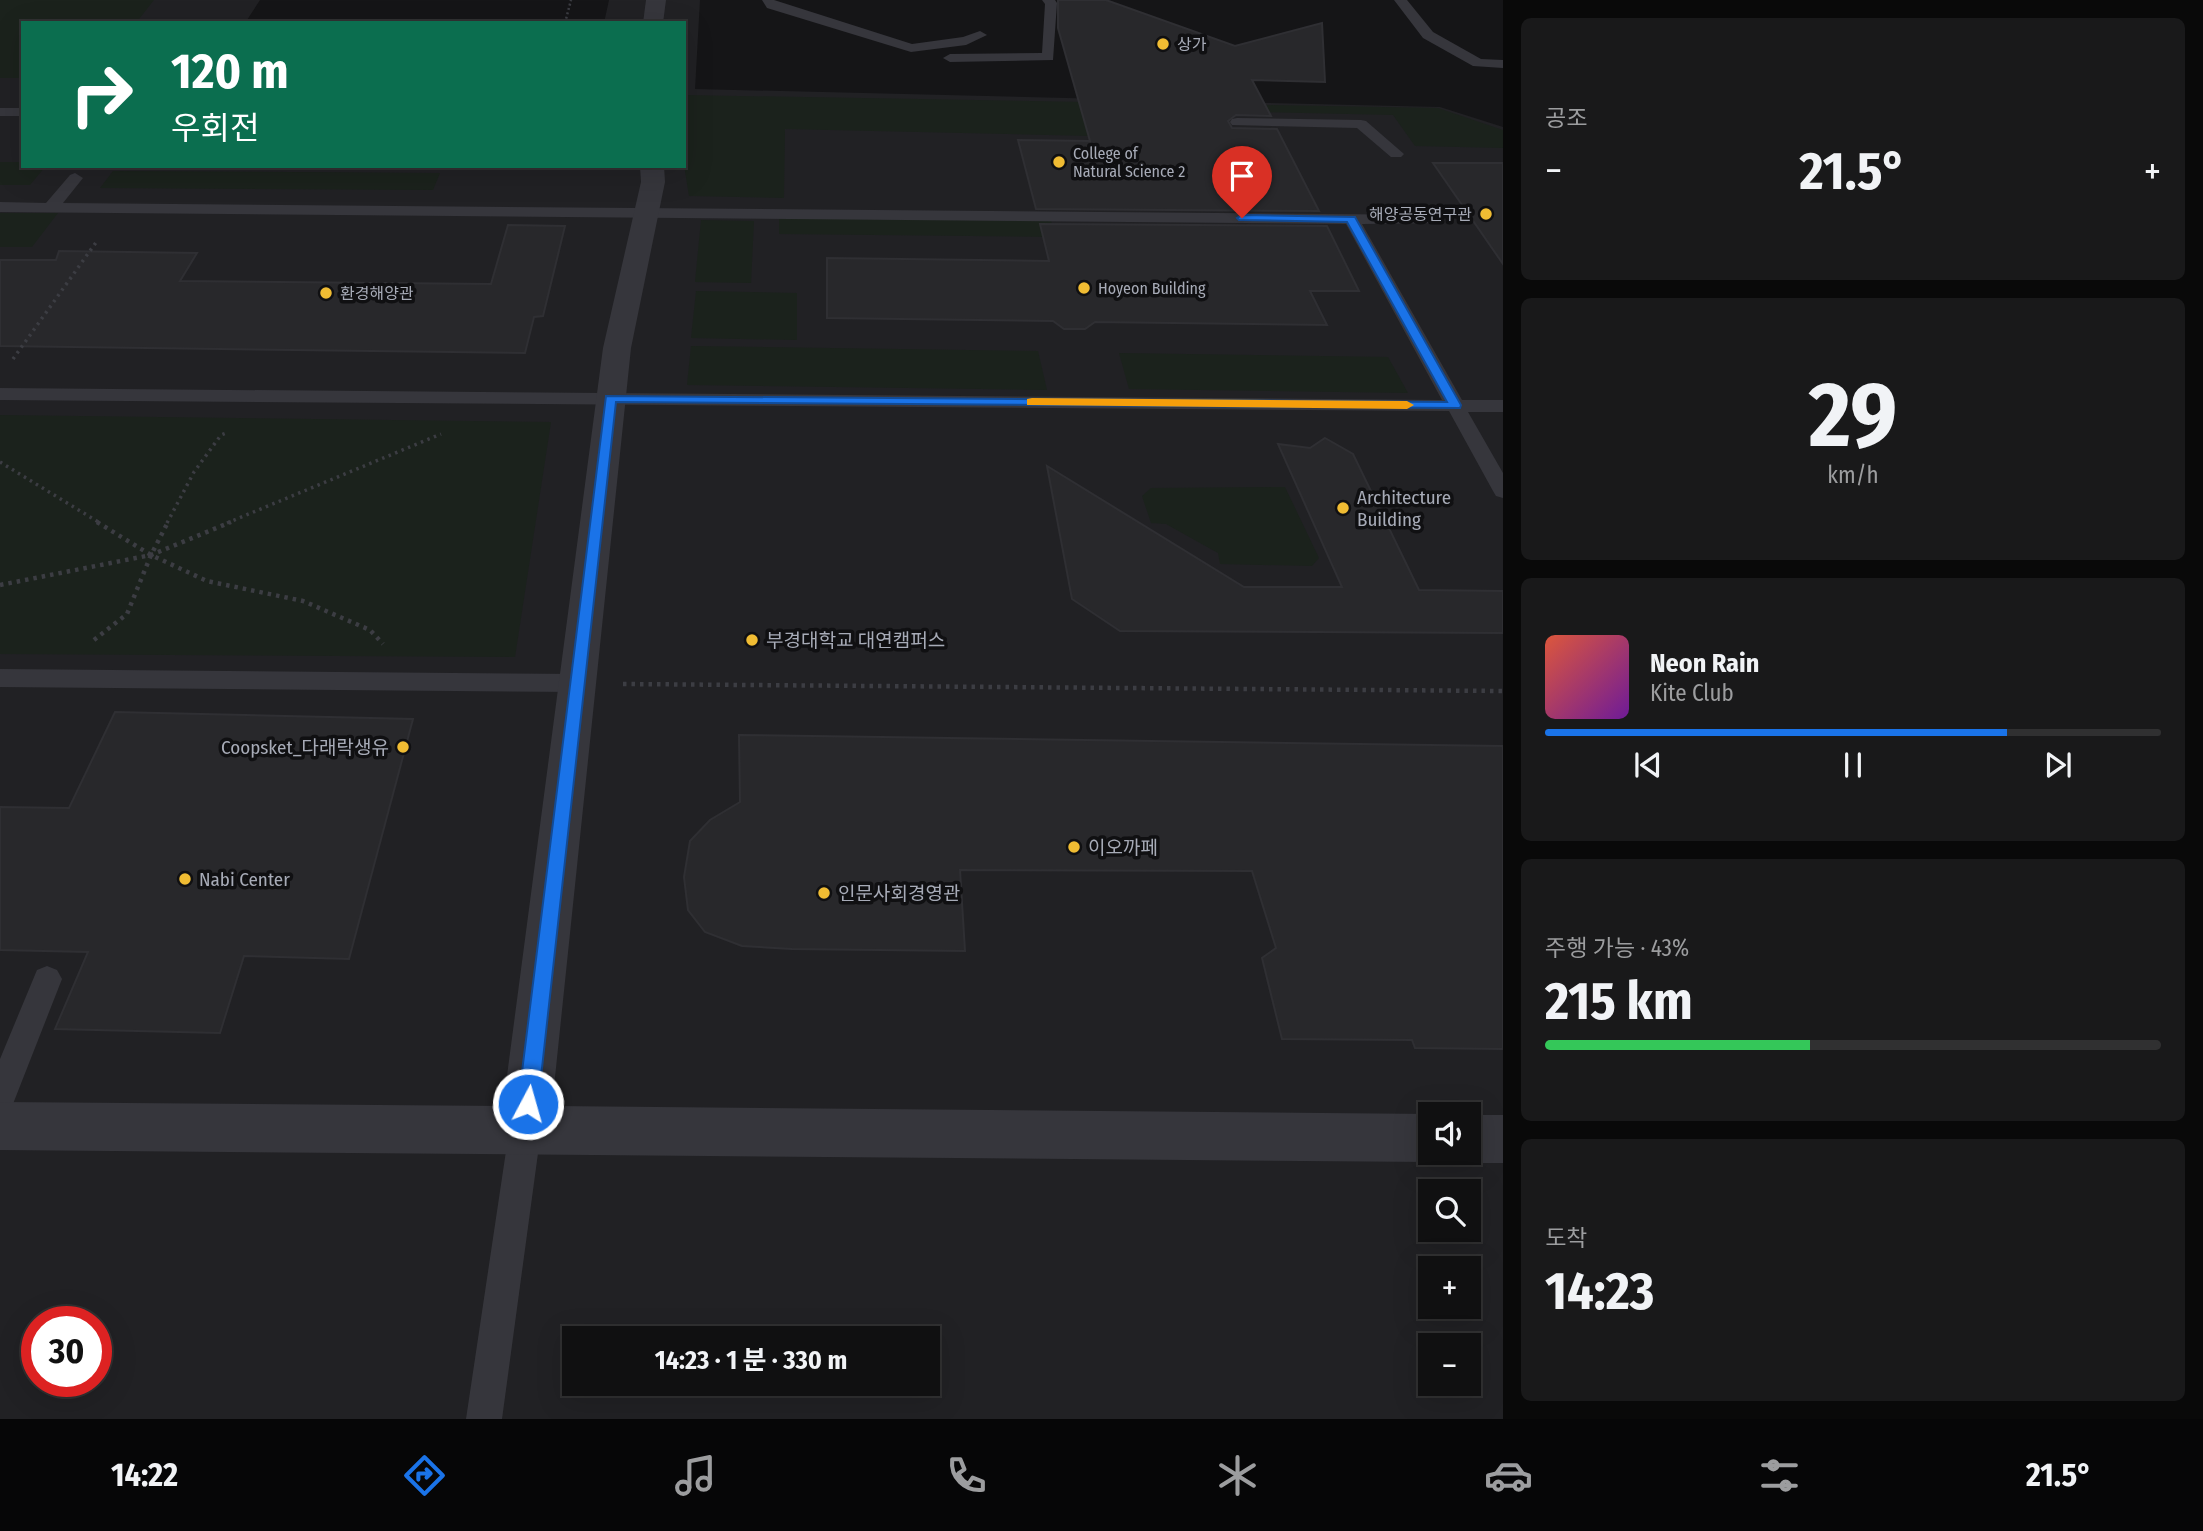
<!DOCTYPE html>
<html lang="ko">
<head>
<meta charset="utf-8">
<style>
	body { margin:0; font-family:"Fira Sans Condensed","Noto Sans KR",sans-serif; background:#19191a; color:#f1f3f6; height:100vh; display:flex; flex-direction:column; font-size:26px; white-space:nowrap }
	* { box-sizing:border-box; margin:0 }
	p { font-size:23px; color:#9c9d9f }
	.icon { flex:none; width:38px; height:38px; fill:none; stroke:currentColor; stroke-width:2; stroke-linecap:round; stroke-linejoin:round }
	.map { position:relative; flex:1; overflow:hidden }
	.details { display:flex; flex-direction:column; gap:18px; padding:18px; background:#090909; width:700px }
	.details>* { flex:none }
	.top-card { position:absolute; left:21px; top:21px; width:665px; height:147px; border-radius:0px; box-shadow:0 7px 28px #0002,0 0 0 2px #303031; background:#0b6e4f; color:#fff; overflow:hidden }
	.buttons { position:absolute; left:1418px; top:1102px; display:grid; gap:14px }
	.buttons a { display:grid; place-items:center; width:63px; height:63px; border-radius:0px; background:#101011; box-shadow:0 7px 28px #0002,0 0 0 2px #303031; font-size:35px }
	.speed { position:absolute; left:21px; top:1306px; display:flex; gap:14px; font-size:35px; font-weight:700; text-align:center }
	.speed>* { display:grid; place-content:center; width:91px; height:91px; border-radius:50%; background:#101011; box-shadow:0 7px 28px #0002,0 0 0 2px #303031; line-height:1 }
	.speed .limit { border:10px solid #d22; background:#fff; color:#111 }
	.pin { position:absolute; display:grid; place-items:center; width:60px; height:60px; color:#fff; margin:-72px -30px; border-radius:50% 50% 50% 0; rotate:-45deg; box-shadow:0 0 7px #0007 }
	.pin .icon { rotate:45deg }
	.me { position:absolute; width:77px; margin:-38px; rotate:6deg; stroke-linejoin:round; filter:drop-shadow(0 0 5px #0008) }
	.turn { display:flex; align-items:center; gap:24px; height:147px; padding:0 35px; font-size:32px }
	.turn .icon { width:91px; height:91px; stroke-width:2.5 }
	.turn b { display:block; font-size:49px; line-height:60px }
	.big { font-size:52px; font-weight:700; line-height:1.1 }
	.details .widget { flex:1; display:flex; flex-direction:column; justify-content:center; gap:10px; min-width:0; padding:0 24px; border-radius:10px; background:#19191a }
	.details .dial { align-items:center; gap:0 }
	.dial b { font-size:91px; line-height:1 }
	.song { display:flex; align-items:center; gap:21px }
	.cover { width:84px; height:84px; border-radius:10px; background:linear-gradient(135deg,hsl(10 70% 55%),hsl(280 70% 35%)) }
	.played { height:7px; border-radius:4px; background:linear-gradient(90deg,#1a73e8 75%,#303031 75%) }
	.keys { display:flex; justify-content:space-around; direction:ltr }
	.heat { display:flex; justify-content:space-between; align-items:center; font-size:38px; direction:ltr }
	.charge { height:10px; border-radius:5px; background:linear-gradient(90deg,#34c759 43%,#303031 0) }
	.trip { position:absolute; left:562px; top:1326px; width:378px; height:70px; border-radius:0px; background:#101011; box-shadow:0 7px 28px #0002,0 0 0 2px #303031; font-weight:700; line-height:70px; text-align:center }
	.tab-bar { display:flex; height:112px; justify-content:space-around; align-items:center; background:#060607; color:#9c9d9f }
	.tab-bar .icon { width:49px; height:49px }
	.tab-bar .current { color:#1a73e8 }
	.tab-bar b { font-size:32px; color:#f1f3f6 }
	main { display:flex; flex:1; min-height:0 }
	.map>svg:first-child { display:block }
</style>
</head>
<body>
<main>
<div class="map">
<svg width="1503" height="1419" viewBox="0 0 1503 1419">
	<rect width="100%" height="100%" fill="#151517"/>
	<path fill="#212124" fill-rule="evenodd" d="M0 0H260L245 23H23V166H684V23H604L609 0H700L695 89 1440 107 1503 127V1419H0ZM1430 1115H1468V1153H1430ZM1430 1192H1468V1230H1430ZM1430 1269H1468V1307H1430ZM37 1321H96V1381H37ZM574 1339H928V1384H574ZM1430 1346H1468V1384H1430Z"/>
	<g fill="#1b221c">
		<path d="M0 0H154L136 23H23V78H0Z"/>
		<path d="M684 95 1438 108 1503 130V148L1415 146 1393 115 1208 111 1219 139 785 129 784 198 689 196 684 165Z"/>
		<path d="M0 162H23V166H46L30 185H0Z"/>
		<path d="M113 171 440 173 433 190 100 188Z"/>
		<path d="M0 213H58L32 247H0Z"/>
		<path d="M779 218 1051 221 1055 237 779 234Z"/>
		<path d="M701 220 754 221 751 283 695 282Z"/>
		<path d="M696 291 797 293V340L691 338Z"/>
		<path d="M691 346 1038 351 1047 390 687 385Z"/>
		<path d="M1119 353 1388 357 1408 393 1129 389Z"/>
		<path d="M0 415 551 422 515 657 0 654Z"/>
		<path d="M1285 487 1319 558 1312 566 1220 564 1218 553 1166 524 1151 523 1142 496 1151 488Z"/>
	</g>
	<g fill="#28282b" stroke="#2f2f33" stroke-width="2">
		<path d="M1058 0H1106L1235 46 1322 23 1325 82 1252 80 1271 116 1236 115 1228 121 1232 128 1277 129 1319 211 1036 209 1018 140 1090 141 1058 28Z"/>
		<path d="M1433 163H1503V264Z"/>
		<path d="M1040 224 1327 226 1359 291H1310L1327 325 1095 322 1085 329H1064L1053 321 827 318V258L1049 261Z"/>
		<path d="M508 225 565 226 543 316 534 317 525 353 0 346V260H56L59 251 197 253 180 281 491 284Z"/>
		<path d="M1325 438 1353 454 1419 590 1503 591V633L1120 631 1072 599 1047 466 1244 587H1342L1278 444 1310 448Z"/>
		<path d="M115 712 413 719 349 959 244 956 220 1033 55 1029 88 952 0 950V807L69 808Z"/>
		<path d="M739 735 1503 746V1049L1415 1048 1412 1040 1282 1039 1262 958 1276 948 1252 871 960 870 965 951 792 949 742 946 705 932 688 910 684 877 690 841 710 820 740 802Z"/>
	</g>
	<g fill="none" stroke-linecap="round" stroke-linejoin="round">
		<path stroke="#3c3d43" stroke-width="2.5" stroke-dasharray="2 2.5" stroke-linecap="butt" d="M565 23 571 0"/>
		<g stroke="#3c3d43" stroke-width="3.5" stroke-dasharray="2.5 4.5" stroke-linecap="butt">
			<path d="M13 359 97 241"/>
			<path d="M0 462 100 523"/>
			<path d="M167 523 194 472 221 435 226 433"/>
			<path d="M227 523 441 434"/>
		</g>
		<g stroke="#3c3d43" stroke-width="4.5" stroke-dasharray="3.5 5" stroke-linecap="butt">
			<path d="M97 522 151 555 207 581 303 601 370 630 383 644"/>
			<path d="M0 585 151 555 231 522"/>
			<path d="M94 640 127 614 151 555 168 522"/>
			<path d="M623 684 1503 691"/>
		</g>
		<g fill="#36363c" fill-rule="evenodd">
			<path d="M762 0H774L912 44 963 37 980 31 987 35 966 45 911 52 767 8Z"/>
			<path d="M1042 0H1055L1057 3 1053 60 950 62 943 58 950 54 1042 53 1045 4Z"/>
			<path d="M1394 0H1407L1433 32 1481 59 1503 60V68L1473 66 1423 38Z"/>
			<rect x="0" y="108" width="23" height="8"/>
			<path d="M1237 118 1361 120 1366 121 1404 154 1401 157H1391L1357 128 1232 125 1230 122 1232 119Z"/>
			<path d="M75 173 83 178 63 203 1437 215 1445 220 1443 223 1362 224 1462 400H1503V412H1468L1503 473V498L1496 496 1493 491 1449 411 0 400V388L1442 400 1346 224 0 212V202L46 203 70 175Z"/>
			<path d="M0 669 577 674 586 677 589 683 586 689 577 692 0 687Z"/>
			<path d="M47 966 57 970 62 979 11 1109 0 1113V1059L37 970Z"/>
			<path d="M525 1116 536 1120 541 1131 502 1419H466L509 1131 514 1120Z"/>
		</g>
		<g fill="#36363c" fill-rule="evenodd">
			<path d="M646 0H666L663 23H643Z"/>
			<path d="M640 166H664L665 182 631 348 552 1106 1430 1114 1433 1115H1430V1153H1449L1448 1155 1430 1162 0 1150V1102L503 1106 603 348 641 182Z"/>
			<path d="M1467 1115H1503V1163H1468L1450 1156 1449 1153H1468Z"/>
		</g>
	</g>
	<path fill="#1a73e8" stroke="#114b97" stroke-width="2" d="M1242 215 1355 217 1461 405 1460 408 616 402 538 1104 535 1111 528 1114 521 1111 518 1104 606 396 1447 402 1347 222 1239 220 1237 218Z"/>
	<path fill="#f59e0b" d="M1032 398 1407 401 1414 405 1407 409 1027 405V399Z"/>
	<g fill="#f0bc33" stroke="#101012" stroke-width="2.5">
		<circle cx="1163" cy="44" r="7"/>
		<circle cx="1059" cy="162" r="7"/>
		<circle cx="1486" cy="214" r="7"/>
		<circle cx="1084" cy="288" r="7"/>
		<circle cx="326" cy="293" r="7"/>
		<circle cx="1343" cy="508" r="7"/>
		<circle cx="752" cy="640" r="7"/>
		<circle cx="403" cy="747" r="7"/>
		<circle cx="1074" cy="847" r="7"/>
		<circle cx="185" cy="879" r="7"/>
		<circle cx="824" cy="893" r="7"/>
	</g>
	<g text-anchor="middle" stroke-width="7" stroke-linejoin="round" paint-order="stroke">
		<g font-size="16" fill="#a7abb7" stroke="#101012" text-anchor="start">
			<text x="1177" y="50">상가</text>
			<text x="1073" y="159">College of<tspan x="1073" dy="18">Natural Science 2</tspan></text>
			<text x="1472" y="220" text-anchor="end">해양공동연구관</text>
			<text x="1098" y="294">Hoyeon Building</text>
			<text x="340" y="299">환경해양관</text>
		</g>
		<g font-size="19" fill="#a7abb7" stroke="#101012" text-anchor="start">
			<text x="1357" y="504">Architecture<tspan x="1357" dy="22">Building</tspan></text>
			<text x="766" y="647">부경대학교 대연캠퍼스</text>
			<text x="389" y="754" text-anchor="end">Coopsket_다래락생유</text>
			<text x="1088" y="854">이오까페</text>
			<text x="199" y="886">Nabi Center</text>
			<text x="838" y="900">인문사회경영관</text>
		</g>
	</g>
</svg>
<div class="buttons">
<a><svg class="icon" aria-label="sound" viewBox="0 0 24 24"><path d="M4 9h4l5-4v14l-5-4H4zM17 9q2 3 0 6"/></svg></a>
<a><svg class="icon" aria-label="search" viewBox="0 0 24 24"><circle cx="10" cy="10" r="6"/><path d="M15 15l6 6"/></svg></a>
<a>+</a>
<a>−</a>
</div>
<div class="speed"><div class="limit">30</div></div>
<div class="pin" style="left:1242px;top:218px;background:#d93025"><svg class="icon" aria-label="arrive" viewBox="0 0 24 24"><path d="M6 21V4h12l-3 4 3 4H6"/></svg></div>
<svg class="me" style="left:528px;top:1104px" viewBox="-20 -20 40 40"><circle r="17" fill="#1a73e8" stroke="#fff" stroke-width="3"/><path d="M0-11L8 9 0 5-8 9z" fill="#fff"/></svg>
<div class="trip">14:23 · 1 분 · 330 m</div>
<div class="top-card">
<div class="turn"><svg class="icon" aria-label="right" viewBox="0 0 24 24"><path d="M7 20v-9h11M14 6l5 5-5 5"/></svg><div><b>120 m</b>우회전</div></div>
</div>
</div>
<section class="details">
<div class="widget"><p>공조</p>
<div class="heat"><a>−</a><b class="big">21.5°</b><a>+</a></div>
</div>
<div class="widget dial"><b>29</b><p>km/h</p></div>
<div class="widget">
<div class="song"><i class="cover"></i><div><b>Neon Rain</b><p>Kite Club</p></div></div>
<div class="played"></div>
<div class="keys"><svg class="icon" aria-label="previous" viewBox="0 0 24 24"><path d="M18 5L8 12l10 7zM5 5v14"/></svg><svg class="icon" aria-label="pause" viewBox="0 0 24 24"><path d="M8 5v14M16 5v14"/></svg><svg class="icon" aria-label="next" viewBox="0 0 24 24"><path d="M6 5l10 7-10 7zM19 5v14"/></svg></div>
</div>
<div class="widget"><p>주행 가능 · 43%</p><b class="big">215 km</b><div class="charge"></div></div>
<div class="widget"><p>도착</p><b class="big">14:23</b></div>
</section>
</main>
<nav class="tab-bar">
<b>14:22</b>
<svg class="icon current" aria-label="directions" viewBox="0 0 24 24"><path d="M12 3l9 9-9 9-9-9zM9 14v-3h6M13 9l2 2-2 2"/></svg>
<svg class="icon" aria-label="music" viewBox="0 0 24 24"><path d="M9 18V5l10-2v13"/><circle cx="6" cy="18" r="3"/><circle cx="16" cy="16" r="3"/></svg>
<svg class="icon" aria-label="phone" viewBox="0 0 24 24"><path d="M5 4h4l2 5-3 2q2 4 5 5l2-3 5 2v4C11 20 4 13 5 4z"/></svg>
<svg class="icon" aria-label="climate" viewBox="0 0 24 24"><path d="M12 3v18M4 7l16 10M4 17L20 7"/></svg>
<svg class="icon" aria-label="car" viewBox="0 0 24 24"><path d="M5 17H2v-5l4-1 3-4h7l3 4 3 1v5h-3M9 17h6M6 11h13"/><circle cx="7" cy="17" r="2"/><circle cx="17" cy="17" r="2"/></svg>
<svg class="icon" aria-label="filters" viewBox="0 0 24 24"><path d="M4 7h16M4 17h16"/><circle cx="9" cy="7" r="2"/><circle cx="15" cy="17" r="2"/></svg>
<b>21.5°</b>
</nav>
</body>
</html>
